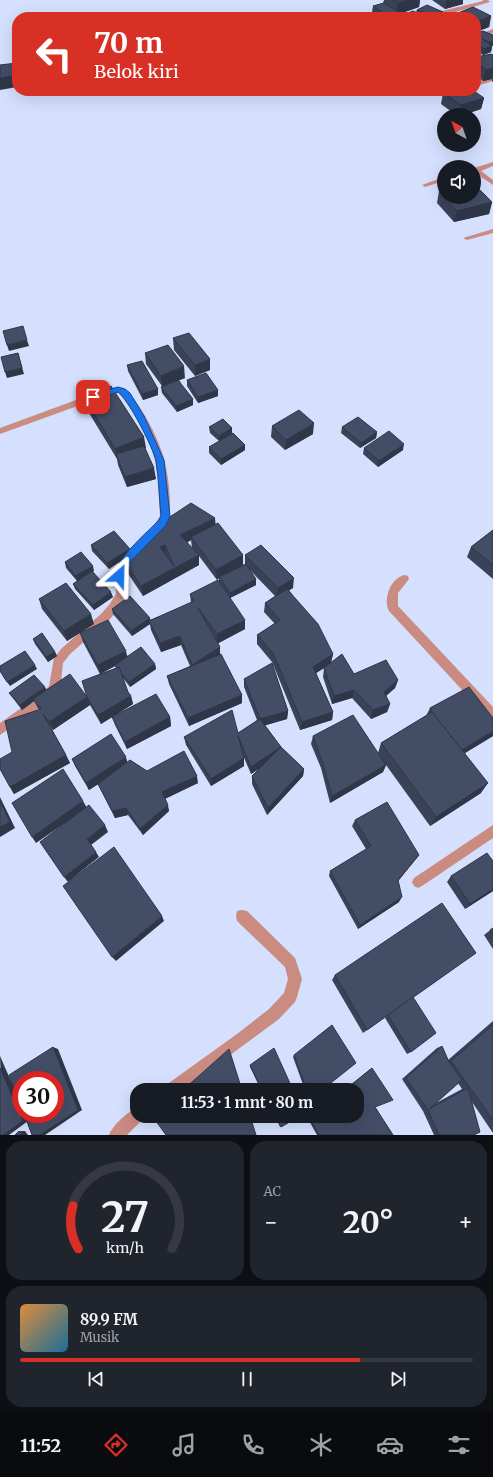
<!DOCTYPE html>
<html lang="id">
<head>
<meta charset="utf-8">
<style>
	body { margin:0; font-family:Merriweather,serif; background:#20242c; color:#f1f3f6; height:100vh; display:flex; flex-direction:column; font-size:15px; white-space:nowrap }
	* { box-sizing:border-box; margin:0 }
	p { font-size:13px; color:#9ea1a6 }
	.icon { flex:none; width:22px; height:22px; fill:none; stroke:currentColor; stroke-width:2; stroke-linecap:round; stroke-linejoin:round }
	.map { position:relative; height:1135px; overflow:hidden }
	.drawer { display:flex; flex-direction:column; gap:6px; padding:6px; background:#0d0f14; flex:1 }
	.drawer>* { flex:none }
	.banner { position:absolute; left:12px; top:12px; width:469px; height:84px; border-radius:16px; box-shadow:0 4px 16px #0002; background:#d93025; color:#fff; overflow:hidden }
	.needle { width:26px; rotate:320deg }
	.fabs { position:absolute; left:437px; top:108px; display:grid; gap:8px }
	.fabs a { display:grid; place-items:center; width:44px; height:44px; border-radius:50%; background:#171b24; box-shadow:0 4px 16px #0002; font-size:20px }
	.speed { position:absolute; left:12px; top:1071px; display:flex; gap:8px; font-size:20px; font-weight:700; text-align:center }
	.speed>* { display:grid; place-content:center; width:52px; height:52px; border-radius:50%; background:#171b24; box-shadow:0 4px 16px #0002; line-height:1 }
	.speed .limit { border:6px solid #d22; background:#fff; color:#111 }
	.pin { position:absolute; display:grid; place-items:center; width:34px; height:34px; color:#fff; margin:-17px; border-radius:8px; box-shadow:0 2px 6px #0006 }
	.me { position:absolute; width:44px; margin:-22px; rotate:25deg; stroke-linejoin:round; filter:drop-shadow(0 0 3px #0008) }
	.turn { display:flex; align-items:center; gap:14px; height:84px; padding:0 16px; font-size:18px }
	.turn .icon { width:52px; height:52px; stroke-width:2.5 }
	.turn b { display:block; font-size:28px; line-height:34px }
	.big { font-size:30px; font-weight:700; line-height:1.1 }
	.drawer .tile { flex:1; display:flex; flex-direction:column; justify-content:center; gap:6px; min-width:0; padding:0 14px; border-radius:16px; background:#20242c }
	.drawer .dial { align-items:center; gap:0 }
	.dial svg { height:104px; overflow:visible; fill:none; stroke:#363941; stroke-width:7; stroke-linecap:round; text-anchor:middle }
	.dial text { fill:#f1f3f6; stroke:none }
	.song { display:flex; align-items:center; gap:12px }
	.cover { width:48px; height:48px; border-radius:6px; background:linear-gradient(135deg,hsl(30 70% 55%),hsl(200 70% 35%)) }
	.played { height:4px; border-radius:2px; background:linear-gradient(90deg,#d93025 75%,#363941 75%) }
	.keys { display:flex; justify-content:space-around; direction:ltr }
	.heat { display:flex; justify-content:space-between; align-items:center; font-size:22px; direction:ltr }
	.drawer .tiles { flex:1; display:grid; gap:6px; grid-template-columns:1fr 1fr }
	.tile:last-child { grid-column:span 2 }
	.trip { position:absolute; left:130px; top:1083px; width:234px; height:40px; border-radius:16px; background:#171b24; box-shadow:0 4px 16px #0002; font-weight:700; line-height:40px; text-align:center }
	.dock { display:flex; height:64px; justify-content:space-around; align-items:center; background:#090b0e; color:#9ea1a6 }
	.dock .icon { width:28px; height:28px }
	.dock .on { color:#d93025 }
	.dock b { font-size:18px; color:#f1f3f6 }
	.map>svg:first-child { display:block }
</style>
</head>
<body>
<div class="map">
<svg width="493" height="1135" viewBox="0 0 493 1135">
	<rect width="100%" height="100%" fill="#d4e0fe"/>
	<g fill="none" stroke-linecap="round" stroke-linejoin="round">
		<g fill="#ca8b81" fill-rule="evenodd">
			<path d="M444 177V181L425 187 422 185Z"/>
			<path d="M493 229V233L467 240 463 238Z"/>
		</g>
		<g fill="#ca8b81" fill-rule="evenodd">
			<path d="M482 0H488L490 2 448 14C440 15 433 10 425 11 417 11 409 17 400 17L425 7 442 11 483 1Z"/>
			<path d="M493 29V33L476 40V36Z"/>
			<path d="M493 77V81L476 86V82Z"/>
			<path d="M493 162V166L481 171 493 180V185L474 172V168Z"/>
			<path d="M118 387C136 391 160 441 164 459 168 472 172 505 169 517 168 522 165 526 162 530 158 534 157 535 152 534L150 531 160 516 158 481 155 460 150 445 134 413 122 397 118 393 108 395 0 434V428L103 390Z"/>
			<path d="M132 550 135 551 137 554 125 569 126 594 125 597 117 611 109 620 70 654 63 663 61 682 58 693 49 702 0 735V723L41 694 49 686 54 658 62 648 101 614 109 605 116 594 115 568 129 551Z"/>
			<path d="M404 575 408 576 409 579 398 593V606L493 707V720L489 719 389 611C383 599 390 579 404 575Z"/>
			<path d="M493 825V838L422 886 418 888 414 886 412 882 414 878Z"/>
			<path d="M242 910 247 911 295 958 302 979 297 997 295 1002 279 1019 183 1090H164L166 1085 237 1034 269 1009 284 993 288 979 285 967 237 921 236 916 237 911Z"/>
			<path d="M137 1108V1116H144L142 1120 127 1135H109C113 1125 127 1112 137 1108Z"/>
		</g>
	</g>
	<g fill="#3a4258" fill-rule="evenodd">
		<path d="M384 0H420L419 7 399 14 398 17H380L372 12 373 6 383 3Z"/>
		<path d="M432 0H463V4L445 9Z"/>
		<path d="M473 7 491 16 489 27 476 32V17H457L458 13Z"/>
		<path d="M417 10 443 12 442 17H402L403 15 416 13Z"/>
		<path d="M483 31 493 46H492L491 52 483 55 476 50V34Z"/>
		<path d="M493 55V82L492 81V79L483 81 476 75V57Z"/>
		<path d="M420 91H439L426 95Z"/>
		<path d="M443 93 484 98 481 109 463 115H456L441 104Z"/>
		<path d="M439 191 492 202 489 214 454 222 437 203Z"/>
		<path d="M173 338 210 370 195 376 174 350Z"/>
		<path d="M145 353 185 378 179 380 193 405 177 412 162 393 161 387 162 386 146 364Z"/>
		<path d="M127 365 158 395 143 400 128 371Z"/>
		<path d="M187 380 218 390V396L198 403 187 386Z"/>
		<path d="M84 397 146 448H145L156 479 127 487 118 465 117 459 86 408Z"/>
		<path d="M272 426 313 434 285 450 271 437Z"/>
		<path d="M209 427 232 428V433L245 445V450L221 465 209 453V447L219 441 210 433Z"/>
		<path d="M342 427 377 432 376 438 360 448 341 433Z"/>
		<path d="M364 448 403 450 378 467 363 454Z"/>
		<path d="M215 525 243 555V565L245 564V555L293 588 289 590 333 654 331 662 354 674 398 680 395 688 386 696 390 704 387 712 371 719 352 698 332 704 323 677 324 668 326 667 316 673 333 712 332 720 300 730 272 662 257 644V635L275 624 264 612 265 603 275 596 249 569 256 585 230 598 219 582V578L217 580 199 556V565L143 596 125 569 123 559 109 569 92 551 91 545 130 551ZM191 540 192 548 187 543Z"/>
		<path d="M493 530V579L467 557 471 547Z"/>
		<path d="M65 562 94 571 92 572 113 597 94 610 75 589 73 584 77 581 66 568Z"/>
		<path d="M190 594 245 629 218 643 220 654 242 695V703L189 726 169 684 167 676 190 666 181 645 161 652 151 630 150 624 132 636 113 614 112 609 150 620 191 603Z"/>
		<path d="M39 599 94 624 67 641 42 609Z"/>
		<path d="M80 633 128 656 155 664 156 669 130 687 123 678 128 692 131 696 133 704 114 716 170 717 171 726 127 749 115 725 112 717 101 724 90 705 53 730 49 724 70 763 14 794 10 787 12 752 39 710 34 701 22 710 12 697 9 693 46 690 87 697 116 668 115 666 100 674 83 642Z"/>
		<path d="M33 639 55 652 57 656 48 662 35 644Z"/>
		<path d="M244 679 288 711 287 719 265 725 281 747 304 769 303 776 267 815 252 784V776L260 768 251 774 242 753 244 758V766L211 786 186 745 184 737 238 733 257 720 244 687Z"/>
		<path d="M430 708 493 736 465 753 481 793 430 826 386 765 383 772 330 803 321 768 311 744 313 736 378 753 381 743 426 716Z"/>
		<path d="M72 759 127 763 147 771 198 783 165 799 169 811 143 835 128 815 115 818 98 784 89 790 75 766Z"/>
		<path d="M355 820 419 855 415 860 398 881 399 902 358 929 329 876 330 871 366 849 352 826Z"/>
		<path d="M451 876 493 891 465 909 447 882Z"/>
		<path d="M493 928V949L484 935Z"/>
		<path d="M335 975 413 998 411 1052 407 1054 385 1018 388 1015 363 1033 332 980Z"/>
		<path d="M493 1021V1133L472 1102 474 1135H434L423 1111 402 1079 437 1048 442 1046 448 1060ZM458 1083 462 1089 436 1103Z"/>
		<path d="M294 1055 322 1090H305L293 1057Z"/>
		<path d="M250 1065 293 1090H261L250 1067Z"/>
		<path d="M372 1068 375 1107 393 1135H317L308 1119 312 1116H357V1090H344L369 1070Z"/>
		<path d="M275 1116H300L281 1127H280Z"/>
	</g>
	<g fill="#2f3647">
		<path d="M409 0H420L419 7 399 14 398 17H387V16L397 13 398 3Z"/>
		<path d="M447 0H463V4L445 9Z"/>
		<path d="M443 12 442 17H433V16Z"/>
		<path d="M491 16 489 27 476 32V22Z"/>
		<path d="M493 41V46H492L491 52 483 55 484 49 488 47 489 42Z"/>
		<path d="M493 68V75L492 79 483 81 486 70Z"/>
		<path d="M17 75V87L0 90V78Z"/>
		<path d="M426 91H439L426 95Z"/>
		<path d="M484 98 481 109 463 115H459L461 105Z"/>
		<path d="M492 202 489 214 454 222 457 211Z"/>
		<path d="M27 340 29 346 9 351 7 345Z"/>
		<path d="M18 353 24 374 7 378 5 372Z"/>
		<path d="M210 359V370L195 376V365Z"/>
		<path d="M184 366 185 378 162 387 161 376Z"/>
		<path d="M158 389V395L143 400 142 394Z"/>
		<path d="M218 390V396L198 403V397Z"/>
		<path d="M193 399V405L177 412 176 406Z"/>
		<path d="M314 423 313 434 285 450 286 440Z"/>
		<path d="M232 428V433L219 441V436Z"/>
		<path d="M377 432 376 438 360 448 361 443Z"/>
		<path d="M144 437 146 448 118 459 117 455 115 449Z"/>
		<path d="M404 444 403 450 378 467 379 461Z"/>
		<path d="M245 445V450L221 465V459Z"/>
		<path d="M154 468 156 479 127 487 125 477Z"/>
		<path d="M215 518 216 529 191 537V540L181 545 180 535Z"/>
		<path d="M165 545 166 555 160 547Z"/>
		<path d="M130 549 131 554 109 569 107 563Z"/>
		<path d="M199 555V565L143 596 141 586Z"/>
		<path d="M243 555V565L219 577V578L217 580 216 570Z"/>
		<path d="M93 566 94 571 77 581 75 576Z"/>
		<path d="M294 578 293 588 277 598 278 588Z"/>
		<path d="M256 579V585L230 598V593Z"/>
		<path d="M111 592 113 597 94 610 93 605Z"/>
		<path d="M91 614 94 624 67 641 64 631Z"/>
		<path d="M150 618 151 623 149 621 150 624 132 636 131 631Z"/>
		<path d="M245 620V629L217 644V634Z"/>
		<path d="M180 636 181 645 161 652 160 643Z"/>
		<path d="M220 647V656L192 665Z"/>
		<path d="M126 651 128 660 115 665V666L100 674 98 665Z"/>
		<path d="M55 652 57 656 48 662 46 657Z"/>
		<path d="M333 654 331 663 312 676 313 667Z"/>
		<path d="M155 664 156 669 130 687 129 682Z"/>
		<path d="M35 665 37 669 10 686 7 682Z"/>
		<path d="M398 680 395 688 381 700 384 692Z"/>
		<path d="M45 687 47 691 33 699 34 701 22 710 20 705Z"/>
		<path d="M354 690 352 698 332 704 334 696Z"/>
		<path d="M242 695V703L189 726 188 718Z"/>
		<path d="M131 696 133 704 101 724 98 715Z"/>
		<path d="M87 697 90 705 53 730 49 722Z"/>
		<path d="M390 704 387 712 371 719 373 710Z"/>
		<path d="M288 711 287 719 260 727V719Z"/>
		<path d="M333 712 332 720 300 730 302 722Z"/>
		<path d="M170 717 171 726 127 749 125 742Z"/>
		<path d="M493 731V736L455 759 460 752Z"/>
		<path d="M281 747 280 755 251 774V767Z"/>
		<path d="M66 755 70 763 14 794 10 787Z"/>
		<path d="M126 757 128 765 89 790 86 783Z"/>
		<path d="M244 758V766L211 786V779Z"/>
		<path d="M386 765 383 772 330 803 332 796Z"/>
		<path d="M304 769 303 776 267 815 268 808Z"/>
		<path d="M197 776 198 783 164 799 162 792Z"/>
		<path d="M488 783 481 793 430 826 436 817Z"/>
		<path d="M0 797 15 828 0 837Z"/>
		<path d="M83 801 87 808 36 843 32 837Z"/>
		<path d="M168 805 169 811 143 835 140 829Z"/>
		<path d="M126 808 128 815 115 818 112 811Z"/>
		<path d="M105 825 108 832 91 845 87 839Z"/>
		<path d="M96 852 99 857 68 882 64 877Z"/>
		<path d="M419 855 395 885 398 880Z"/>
		<path d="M493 889V891L465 909 470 904Z"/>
		<path d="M402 897 399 902 358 929 360 925Z"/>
		<path d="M162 916 164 921 116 961 112 957Z"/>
		<path d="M53 1047 58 1049 82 1110 45 1135H40Z"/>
		<path d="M0 1056 21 1104V1114H25L28 1121 9 1135H3Z"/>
		<path d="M19 1131H25L28 1135H22Z"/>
	</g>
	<g fill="#434d66" stroke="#2f3647" fill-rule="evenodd">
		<path d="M393 0H409L398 3Z"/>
		<path d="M384 3 399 12 387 16 373 6Z"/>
		<path d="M427 5 443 12 433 16 417 10Z"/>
		<path d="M473 7 491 16 476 22V17H466L458 13Z"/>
		<path d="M413 11 424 17H406L403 15Z"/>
		<path d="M483 31 493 35V41L489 42 482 39 492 46 484 49 476 44V39L480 38 476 36V34Z"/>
		<path d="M491 54 493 55V68L486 70 476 62V57Z"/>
		<path d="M17 63V75L0 78V65Z"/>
		<path d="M449 91H474L484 98 461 105 443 93Z"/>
		<path d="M474 184 492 202 457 211 444 197H474Z"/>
		<path d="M444 190V197L439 191Z"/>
		<path d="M23 326 27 340 7 345 3 331Z"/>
		<path d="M189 333 210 359 195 365 173 338Z"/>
		<path d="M168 345 184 366 161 376 145 353Z"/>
		<path d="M18 353 22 368 5 372 1 357Z"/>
		<path d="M142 361 158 389 142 394 127 365Z"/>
		<path d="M206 373 218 390 198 397 187 380Z"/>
		<path d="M178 380 193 399 176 406 161 387Z"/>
		<path d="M111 386 144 437 115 449 84 397Z"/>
		<path d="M299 410 314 423 286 440 272 426Z"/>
		<path d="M358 417 377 432 361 443 342 427Z"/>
		<path d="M223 419 232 428 219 436 209 427Z"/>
		<path d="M389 431 404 444 379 461 364 448Z"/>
		<path d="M233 433 245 445 221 459 209 447Z"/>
		<path d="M144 446 154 468 125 477 116 454Z"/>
		<path d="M191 503 215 518 180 535 199 555 141 586 123 559 150 530ZM165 545 174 566 160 547Z"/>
		<path d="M218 523 243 555 216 570 191 537Z"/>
		<path d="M493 530V565L471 547Z"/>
		<path d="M114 531 130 549 107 563 91 545Z"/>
		<path d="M261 545 294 578 278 588 245 555Z"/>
		<path d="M81 552 93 566 75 576 65 562Z"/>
		<path d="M246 564 256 579 230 593 219 577Z"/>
		<path d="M92 571 111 592 93 605 73 584Z"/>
		<path d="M218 580 245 620 217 634 198 608 220 647 192 665 180 636 160 643 149 621 194 601 190 594Z"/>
		<path d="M66 583 91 614 64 631 39 599Z"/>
		<path d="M287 589 318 624 333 654 313 667 333 712 302 722 273 653 257 635 280 620 265 603Z"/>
		<path d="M130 596 150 618 131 631 112 609Z"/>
		<path d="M108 620 126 651 98 665 80 633Z"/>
		<path d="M42 633 55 652 46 657 33 639Z"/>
		<path d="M141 647 155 664 129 682 121 673 119 667 117 668 115 665Z"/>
		<path d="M25 651 35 665 7 682 0 671V666Z"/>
		<path d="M221 654 242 695 188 718 167 676Z"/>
		<path d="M342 654 354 674 386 660 398 680 384 692 390 704 373 710 354 690 334 696 324 668Z"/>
		<path d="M272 663 288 711 260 719 244 679Z"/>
		<path d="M119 667 128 692 131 696 98 715 87 697 49 722 43 714 66 755 10 787 0 769V759L12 752 5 721 41 709 33 699 70 674 87 697 82 681Z"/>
		<path d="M34 675 45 687 20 705 9 693Z"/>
		<path d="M469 687 493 718V731L462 750 437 719 430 708Z"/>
		<path d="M156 694 170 717 125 742 112 717Z"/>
		<path d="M232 710 238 733 260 719 281 747 304 769 268 808 252 776 281 747 251 767 238 736 244 758 211 779 184 737Z"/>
		<path d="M432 712 488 783 436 817 381 743Z"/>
		<path d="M353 715 386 765 332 796 322 761 313 736Z"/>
		<path d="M111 734 126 757 86 783 72 759Z"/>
		<path d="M184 751 197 776 162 792 168 805 140 829 126 808 112 811 98 784 130 760 147 771Z"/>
		<path d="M63 769 83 801 32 837 12 803Z"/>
		<path d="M0 801 10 822 0 827Z"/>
		<path d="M387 802 419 855 398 880 402 897 360 925 330 871 371 846 355 820Z"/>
		<path d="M89 805 105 825 87 839 96 852 64 877 40 842Z"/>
		<path d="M114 847 162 916 112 957 63 886Z"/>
		<path d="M487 853 493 861V889L470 904 451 876Z"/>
		<path d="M442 903 476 953 367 1030 335 975Z"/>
		<path d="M493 928V935L490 930Z"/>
		<path d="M413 997 436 1033 411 1052 388 1015Z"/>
		<path d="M332 1025 356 1063 322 1090H307L294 1055Z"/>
		<path d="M493 1025V1120L451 1061Z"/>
		<path d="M442 1046 449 1062 462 1080 429 1109 468 1088 480 1132 474 1135H439L428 1110 406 1078Z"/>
		<path d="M53 1047 78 1110 40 1135H32L24 1114H55V1080H21V1107L9 1075Z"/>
		<path d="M274 1048 293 1090H262L250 1065Z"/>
		<path d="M229 1049 242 1090H183Z"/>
		<path d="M0 1068 23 1121 3 1135H0Z"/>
		<path d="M372 1068 393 1100 375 1107 393 1135H319L310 1119 313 1116H357V1090H345Z"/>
		<path d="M154 1116H250L256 1135H166L153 1117Z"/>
		<path d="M276 1116H300L281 1127Z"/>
		<path d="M19 1131 22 1135H15Z"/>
	</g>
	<path fill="#1a73e8" stroke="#114b97" d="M118 387 125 389 130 393 144 416 164 460 170 516 166 525 127 565 123 579H116C109 564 149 531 159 520L161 516C159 498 159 479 156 461 154 449 127 397 118 392L93 400 89 397 90 395Z"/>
</svg>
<div class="fabs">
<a><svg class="needle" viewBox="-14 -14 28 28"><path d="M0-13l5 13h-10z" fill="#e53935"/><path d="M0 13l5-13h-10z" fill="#9ea1a6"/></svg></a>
<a><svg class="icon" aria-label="sound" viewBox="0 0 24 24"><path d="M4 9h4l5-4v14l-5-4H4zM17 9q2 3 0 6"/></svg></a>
</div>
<div class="speed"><div class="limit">30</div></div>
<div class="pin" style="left:93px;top:397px;background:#d93025"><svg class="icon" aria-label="arrive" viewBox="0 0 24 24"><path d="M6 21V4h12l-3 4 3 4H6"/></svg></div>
<svg class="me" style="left:119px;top:576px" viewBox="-20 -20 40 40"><path d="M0-17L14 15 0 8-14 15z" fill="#1a73e8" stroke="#fff" stroke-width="4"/></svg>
<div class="trip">11:53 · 1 mnt · 80 m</div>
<div class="banner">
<div class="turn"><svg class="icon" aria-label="left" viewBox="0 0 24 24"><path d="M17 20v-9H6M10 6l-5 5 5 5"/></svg><div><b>70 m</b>Belok kiri</div></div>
</div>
</div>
<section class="drawer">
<div class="tiles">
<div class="tile dial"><svg viewBox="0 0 100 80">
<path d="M14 69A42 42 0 1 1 86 69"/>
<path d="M14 69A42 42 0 0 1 10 36" stroke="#d93025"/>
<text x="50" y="56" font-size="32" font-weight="700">27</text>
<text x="50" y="72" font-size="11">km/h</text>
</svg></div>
<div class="tile"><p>AC</p>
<div class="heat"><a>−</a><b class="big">20°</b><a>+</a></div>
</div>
<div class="tile">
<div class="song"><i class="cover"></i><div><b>89.9 FM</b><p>Musik</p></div></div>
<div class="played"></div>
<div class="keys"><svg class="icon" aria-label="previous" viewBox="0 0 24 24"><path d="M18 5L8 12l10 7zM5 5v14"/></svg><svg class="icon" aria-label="pause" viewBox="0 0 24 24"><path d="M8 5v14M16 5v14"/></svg><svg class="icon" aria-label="next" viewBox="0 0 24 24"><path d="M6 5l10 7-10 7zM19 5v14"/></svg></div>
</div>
</div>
</section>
<nav class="dock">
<b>11:52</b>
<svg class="icon on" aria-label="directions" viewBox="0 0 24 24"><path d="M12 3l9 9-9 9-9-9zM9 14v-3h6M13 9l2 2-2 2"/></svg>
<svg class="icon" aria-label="music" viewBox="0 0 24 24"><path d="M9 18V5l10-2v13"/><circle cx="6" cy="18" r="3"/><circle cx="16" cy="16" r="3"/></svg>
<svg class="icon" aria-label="phone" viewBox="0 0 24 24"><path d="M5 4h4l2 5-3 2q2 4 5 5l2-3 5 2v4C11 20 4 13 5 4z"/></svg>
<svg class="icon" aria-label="climate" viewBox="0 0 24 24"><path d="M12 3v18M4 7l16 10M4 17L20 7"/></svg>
<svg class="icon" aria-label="car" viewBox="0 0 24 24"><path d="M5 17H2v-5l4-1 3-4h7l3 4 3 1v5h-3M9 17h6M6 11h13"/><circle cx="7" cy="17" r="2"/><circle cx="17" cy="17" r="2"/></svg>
<svg class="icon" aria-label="filters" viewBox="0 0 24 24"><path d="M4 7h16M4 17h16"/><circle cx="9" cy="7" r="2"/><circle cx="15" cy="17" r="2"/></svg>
</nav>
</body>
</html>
